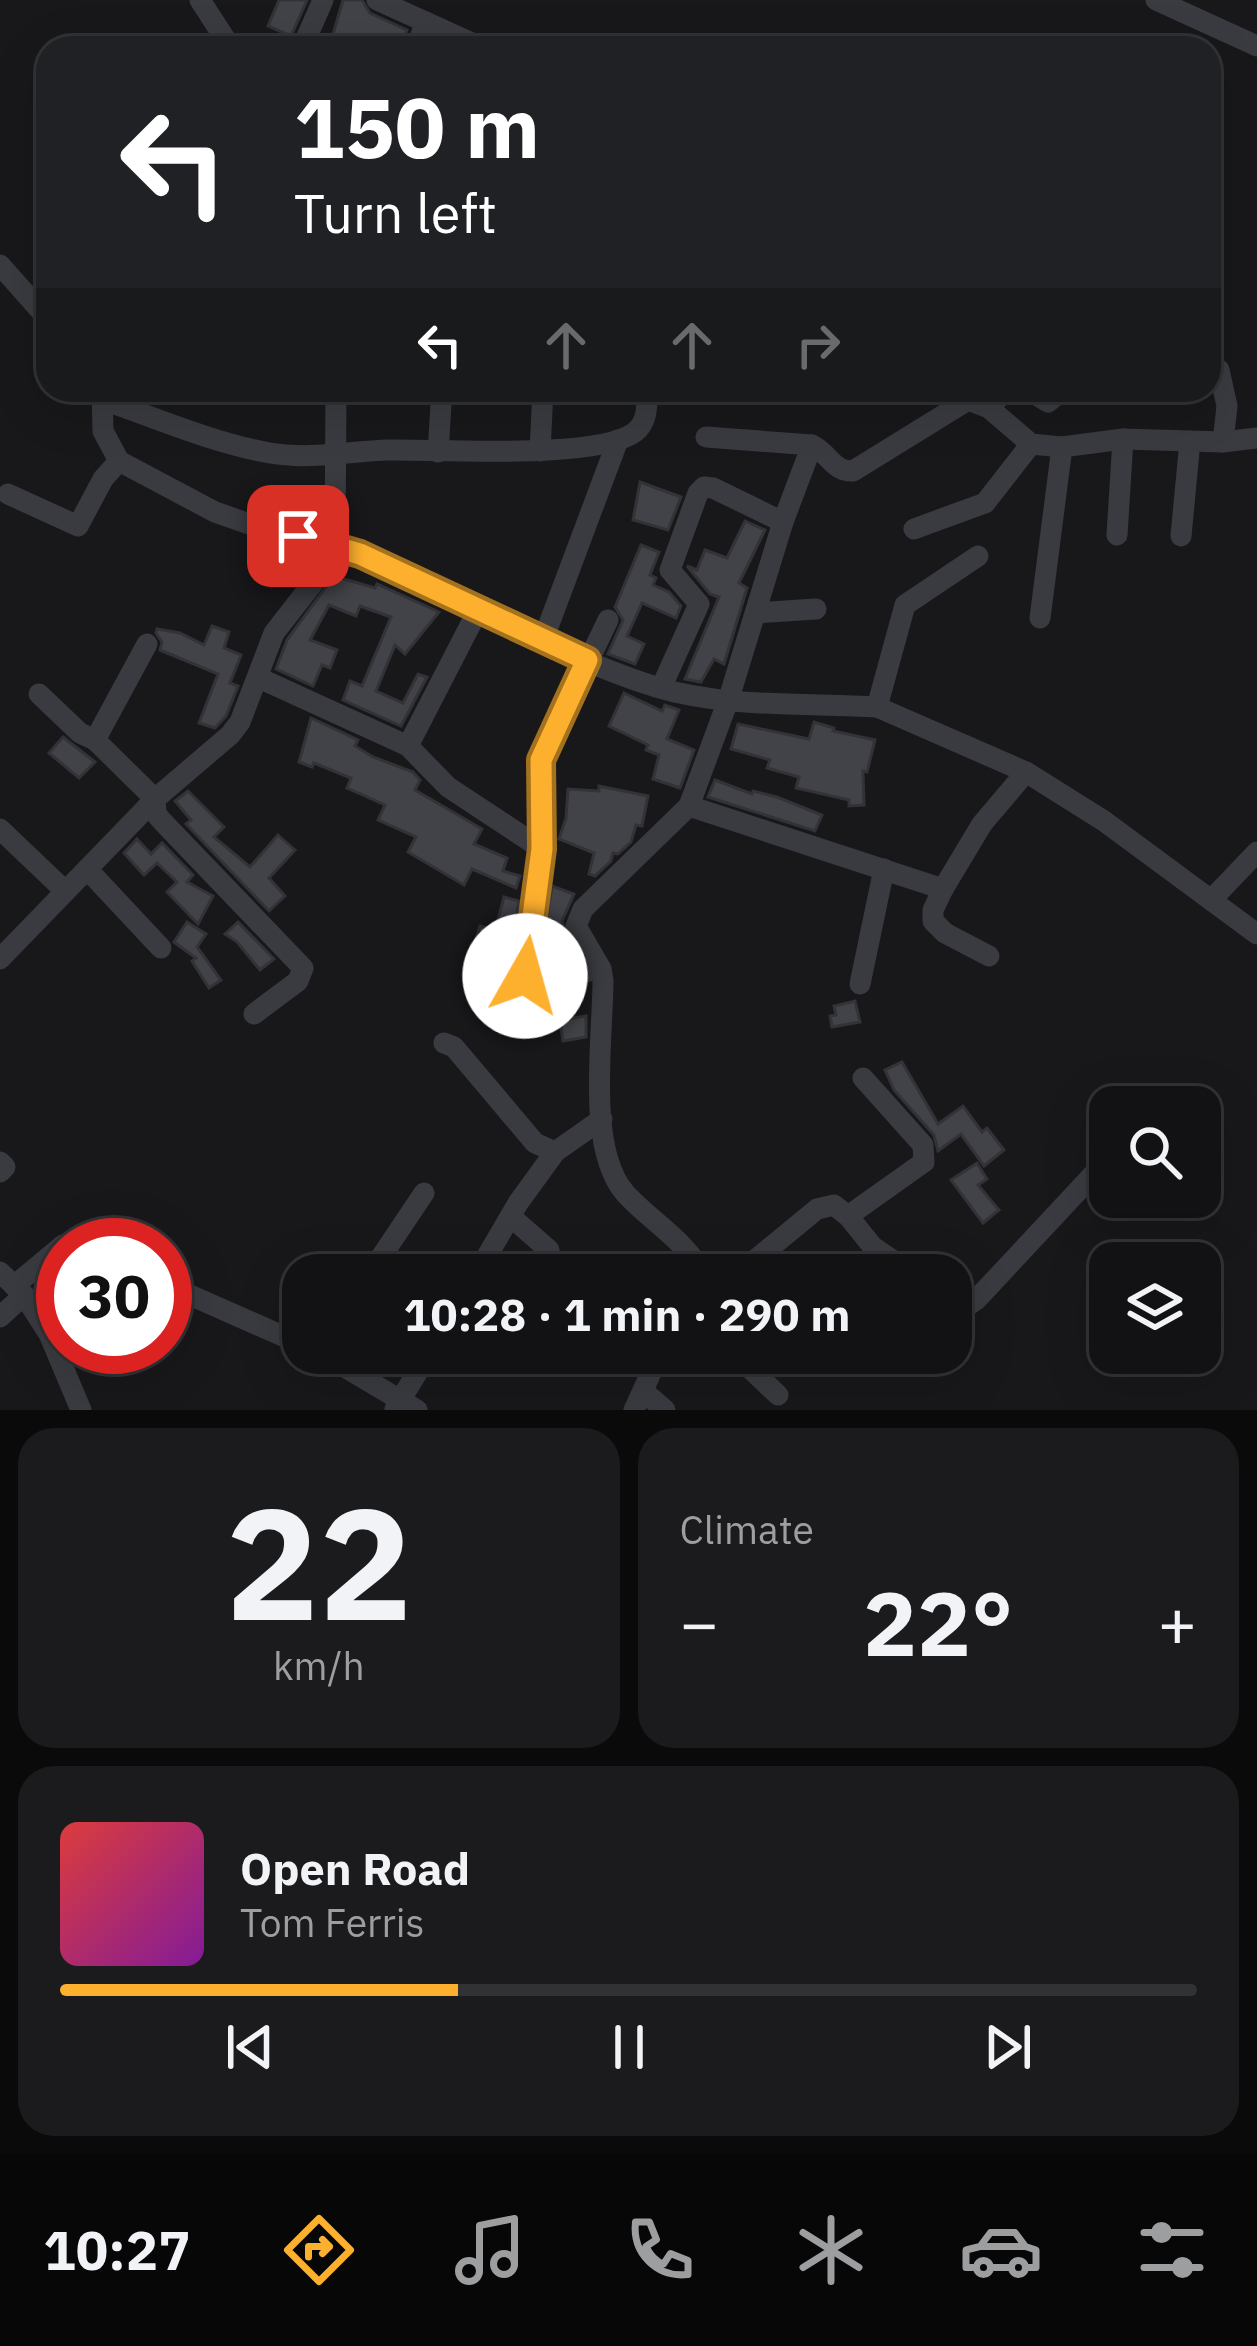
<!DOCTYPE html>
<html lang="en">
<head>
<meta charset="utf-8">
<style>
	body { margin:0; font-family:"IBM Plex Sans",sans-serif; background:#1b1b1d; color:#f1f3f6; height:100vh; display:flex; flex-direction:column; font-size:45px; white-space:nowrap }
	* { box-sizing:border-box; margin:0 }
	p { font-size:39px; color:#9c9ea0 }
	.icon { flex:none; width:66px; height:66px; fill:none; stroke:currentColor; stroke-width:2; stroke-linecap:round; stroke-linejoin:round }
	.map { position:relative; height:1410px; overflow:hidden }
	.panel { display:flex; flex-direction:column; gap:18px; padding:18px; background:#0a0a0b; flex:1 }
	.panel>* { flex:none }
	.banner { position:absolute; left:36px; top:36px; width:1185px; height:366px; border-radius:36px; box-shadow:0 12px 48px #0002,0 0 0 3px #313234; background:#202124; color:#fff; overflow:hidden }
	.controls { position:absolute; left:1089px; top:1086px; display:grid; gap:24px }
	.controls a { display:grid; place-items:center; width:132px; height:132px; border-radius:24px; background:#121214; box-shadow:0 12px 48px #0002,0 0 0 3px #313234; font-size:60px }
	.speed { position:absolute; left:36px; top:1218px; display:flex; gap:24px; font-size:60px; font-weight:700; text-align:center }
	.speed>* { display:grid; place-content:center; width:156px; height:156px; border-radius:50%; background:#121214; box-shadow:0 12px 48px #0002,0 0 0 3px #313234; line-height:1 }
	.speed .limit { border:18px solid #d22; background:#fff; color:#111 }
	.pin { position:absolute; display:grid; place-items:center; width:102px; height:102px; color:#fff; margin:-51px; border-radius:24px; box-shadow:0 6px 18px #0006 }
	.me { position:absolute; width:132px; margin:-66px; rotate:7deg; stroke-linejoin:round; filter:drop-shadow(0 0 9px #0008) }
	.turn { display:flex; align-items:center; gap:42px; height:252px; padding:0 60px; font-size:54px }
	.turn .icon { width:156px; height:156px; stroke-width:2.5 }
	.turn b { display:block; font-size:84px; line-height:102px }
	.lanes { display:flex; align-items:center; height:114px; padding:0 60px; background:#0003; justify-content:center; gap:60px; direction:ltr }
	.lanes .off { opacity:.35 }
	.big { font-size:90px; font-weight:800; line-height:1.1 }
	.panel .widget { flex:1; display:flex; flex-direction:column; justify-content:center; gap:18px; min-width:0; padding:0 42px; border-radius:36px; background:#1b1b1d }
	.panel .dial { align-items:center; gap:0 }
	.dial b { font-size:156px; line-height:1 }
	.song { display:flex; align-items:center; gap:36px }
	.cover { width:144px; height:144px; border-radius:18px; background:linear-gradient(135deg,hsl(0 70% 55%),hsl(290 70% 35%)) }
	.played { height:12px; border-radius:6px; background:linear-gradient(90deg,#fdaf2e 35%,#313234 35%) }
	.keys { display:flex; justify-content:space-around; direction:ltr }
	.heat { display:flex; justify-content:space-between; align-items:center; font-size:66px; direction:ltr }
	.panel .tiles { flex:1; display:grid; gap:18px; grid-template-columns:1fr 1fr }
	.widget:last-child { grid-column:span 2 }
	.trip { position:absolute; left:282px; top:1254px; width:690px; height:120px; border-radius:36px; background:#121214; box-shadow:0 12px 48px #0002,0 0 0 3px #313234; font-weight:800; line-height:120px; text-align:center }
	.tabs { display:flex; height:192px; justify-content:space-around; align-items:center; background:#070708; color:#9c9ea0 }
	.tabs .icon { width:84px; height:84px }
	.tabs .current { color:#fdaf2e }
	.tabs b { font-size:54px; color:#f1f3f6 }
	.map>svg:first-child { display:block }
</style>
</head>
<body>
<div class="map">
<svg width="1257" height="1410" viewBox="0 0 1257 1410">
	<rect width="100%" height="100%" fill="#18181b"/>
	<g fill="#424348" stroke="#323237" stroke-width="3">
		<path d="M279 0H307L291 36 268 26Z"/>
		<path d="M343 0H362L370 13 407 30 401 48H329Z"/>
		<path d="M640 482 681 497 668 530 633 520Z"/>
		<path d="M745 521 765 530 739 583 747 588 724 664 714 659 701 682 685 679 719 597 710 594 687 566 697 570 705 550 727 558Z"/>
		<path d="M641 545 659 552 650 575 656 578 653 585 669 592 681 606 676 618 642 603 627 636 644 644 635 664 608 654 623 620 615 607Z"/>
		<path d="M334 576 375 588 377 584 439 612 405 654 395 645 376 691 403 703 418 674 427 677 401 726 343 700 350 681 362 686 391 617 360 606 356 616 329 605 310 640 337 650 330 668 322 665 313 686 276 669 287 640Z"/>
		<path d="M212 626 229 632 224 648 241 655 230 683 238 686 226 716 215 728 199 723 218 674 160 650 162 642 156 633 157 629 180 633 204 645Z"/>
		<path d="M624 693 662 711 665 705 679 710 667 739 694 750 680 788 653 779 659 755 646 750 648 745 609 726Z"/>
		<path d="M311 718 358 740 355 746 373 757 413 772 420 780 415 790 482 829 474 844 507 858 503 871 520 876 516 888 472 869 464 885 408 852 416 837 378 820 385 805 347 788 351 778 314 763 312 767 299 762Z"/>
		<path d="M814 722 834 728 833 731 875 740 867 772 863 771 864 805 849 806V800L796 788 799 777 767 768 770 760 731 749 738 724 809 739Z"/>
		<path d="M63 737 95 762 79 778 49 753Z"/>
		<path d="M715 780 752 794 753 791 777 797 822 815 815 831 708 797Z"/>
		<path d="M599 786 648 796 642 826 636 825 631 842 618 854 613 853 611 861 595 876 589 874 594 853 559 839 566 818 568 789 599 791Z"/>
		<path d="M188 791 224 827 214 837 250 867 278 835 295 850 269 878 285 896 269 911 186 824 191 820 175 801Z"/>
		<path d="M137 839 151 854 162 843 193 875 187 882 213 896 198 924 167 892 177 882 157 863 144 875 124 853Z"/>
		<path d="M552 886 574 894 562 921 567 940 564 950 555 948 548 964 540 962Z"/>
		<path d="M504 897 519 901 512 945 506 960 474 945 480 926 495 931Z"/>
		<path d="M187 922 206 934 197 947 221 980 209 988 192 961 196 958 174 942Z"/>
		<path d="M238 922 274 959 260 970 237 942 225 934Z"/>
		<path d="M855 1001 860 1022 832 1027 830 1016 836 1015 834 1006Z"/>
		<path d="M586 1016V1037L563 1041 560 1020Z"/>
		<path d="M902 1062 938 1124 963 1106 982 1132 987 1128 1004 1150 984 1166 961 1134 938 1151 934 1135 894 1090 885 1070Z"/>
		<path d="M977 1163 987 1179 978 1185 999 1210 983 1223 951 1180Z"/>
	</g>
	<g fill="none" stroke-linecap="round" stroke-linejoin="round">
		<g stroke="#393b40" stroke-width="21">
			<path d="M200 0 231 48"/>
			<path d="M377 0 483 48"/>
			<path d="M1156 0 1257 46"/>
			<path d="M302 48 323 0"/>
			<path d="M416 48 426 22"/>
			<path d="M0 265 48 319"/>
			<path d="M336 390 335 545C445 584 543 652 656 687 725 708 806 703 877 707L905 605 978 556"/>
			<path d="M1028 390 1048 402 1063 390"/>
			<path d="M104 400C158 419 214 443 270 453 311 460 349 451 389 450 440 449 598 460 635 432 648 422 647 405 647 390"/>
			<path d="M989 408 1006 390"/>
			<path d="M706 437 812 445C829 453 833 472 853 471L968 400 989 408 1031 444 1062 447 1123 439 1223 442 1227 406 1219 370 1209 364"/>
			<path d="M1223 442 1257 438"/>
			<path d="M540 451 543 390"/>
			<path d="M438 452 442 390"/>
			<path d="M8 494 78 526 103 479 119 461"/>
			<path d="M914 529 985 503 1031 444"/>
			<path d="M1117 535 1123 439"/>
			<path d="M1181 536 1190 441"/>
			<path d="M756 613 816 609"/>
			<path d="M1040 618 1062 447"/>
			<path d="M543 640 618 440"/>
			<path d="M147 644 95 740 155 799 156 814 162 821 303 968 298 981 254 1014"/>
			<path d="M259 678 408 746 448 787 542 849"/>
			<path d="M661 688 699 604 670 570 698 493 704 487 713 488 783 522"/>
			<path d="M39 694 80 733 95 740"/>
			<path d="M877 707 1026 772 1104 821 1257 934"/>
			<path d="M408 746 477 612"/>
			<path d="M689 806 943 889 982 824 1026 772"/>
			<path d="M0 829 64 890"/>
			<path d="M87 869 161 948"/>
			<path d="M943 889 933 910V921L945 933 989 956"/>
			<path d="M1213 898 1257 852"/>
			<path d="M0 959 155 799 230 735 240 722 274 633 313 583 335 545 261 528 215 512 119 461 103 431 102 390"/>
			<path d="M601 969 531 982 524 969 542 849 541 760 608 620"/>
			<path d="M860 984 884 869"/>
			<path d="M444 1043 454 1047 535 1143 555 1152"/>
			<path d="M0 1162 5 1167 0 1172"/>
			<path d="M848 1216 873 1247 914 1275"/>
			<path d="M511 1217 549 1250"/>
			<path d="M0 1272 24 1295 0 1317"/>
			<path d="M369 1275 424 1193"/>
			<path d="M476 1275 518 1203 555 1152 602 1119"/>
			<path d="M703 1275C688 1242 649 1220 625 1193 586 1148 603 1038 603 980L601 969 576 926 583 909 689 806 729 698 783 522 812 445"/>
			<path d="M737 1275 817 1209 834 1205 848 1216 924 1162 923 1145 863 1078"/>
			<path d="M165 1284 303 1345"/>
			<path d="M14 1286 63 1245"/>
			<path d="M24 1295 49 1334 81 1410"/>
			<path d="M951 1300 966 1307 976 1300 1104 1163"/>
			<path d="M321 1353 417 1410"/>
			<path d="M734 1353 778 1395"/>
			<path d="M643 1391 665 1410"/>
			<path d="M395 1409 429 1353"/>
			<path d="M634 1410 660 1353"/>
		</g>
	</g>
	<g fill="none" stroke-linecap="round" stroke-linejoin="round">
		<g stroke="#a4721e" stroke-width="30">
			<path id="route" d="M298 536 360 554 587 660 541 760 542 849 525 976"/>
		</g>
		<use href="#route" stroke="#fdaf2e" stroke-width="21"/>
	</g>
</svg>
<div class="controls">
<a><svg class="icon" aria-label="search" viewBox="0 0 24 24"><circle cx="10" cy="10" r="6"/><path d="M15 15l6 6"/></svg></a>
<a><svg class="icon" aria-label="layers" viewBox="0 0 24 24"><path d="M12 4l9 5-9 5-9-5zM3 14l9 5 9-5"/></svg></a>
</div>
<div class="speed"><div class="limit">30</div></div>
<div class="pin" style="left:298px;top:536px;background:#d93025"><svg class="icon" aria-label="arrive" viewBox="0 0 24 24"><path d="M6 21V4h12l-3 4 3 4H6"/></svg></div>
<svg class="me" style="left:525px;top:976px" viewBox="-20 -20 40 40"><circle r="19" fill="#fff"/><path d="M0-13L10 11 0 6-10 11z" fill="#fdaf2e"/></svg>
<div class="trip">10:28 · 1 min · 290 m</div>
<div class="banner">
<div class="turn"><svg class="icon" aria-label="left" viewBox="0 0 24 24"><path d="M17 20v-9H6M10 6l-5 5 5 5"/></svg><div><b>150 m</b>Turn left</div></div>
<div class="lanes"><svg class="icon" aria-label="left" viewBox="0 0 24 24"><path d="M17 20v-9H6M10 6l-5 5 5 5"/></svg><svg class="icon off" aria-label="ahead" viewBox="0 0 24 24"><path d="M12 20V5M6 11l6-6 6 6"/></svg><svg class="icon off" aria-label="ahead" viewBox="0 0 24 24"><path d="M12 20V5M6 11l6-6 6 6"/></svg><svg class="icon off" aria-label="right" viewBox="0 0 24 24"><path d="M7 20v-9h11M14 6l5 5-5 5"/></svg></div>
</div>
</div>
<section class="panel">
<div class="tiles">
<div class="widget dial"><b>22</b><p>km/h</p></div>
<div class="widget"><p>Climate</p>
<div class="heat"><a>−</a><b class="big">22°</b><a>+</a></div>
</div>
<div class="widget">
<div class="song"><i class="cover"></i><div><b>Open Road</b><p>Tom Ferris</p></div></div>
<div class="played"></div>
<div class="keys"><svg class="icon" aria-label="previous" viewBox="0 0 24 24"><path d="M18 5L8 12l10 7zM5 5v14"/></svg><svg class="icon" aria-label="pause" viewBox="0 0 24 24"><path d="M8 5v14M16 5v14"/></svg><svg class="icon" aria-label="next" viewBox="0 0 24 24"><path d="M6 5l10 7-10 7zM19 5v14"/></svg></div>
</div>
</div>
</section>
<nav class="tabs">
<b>10:27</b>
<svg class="icon current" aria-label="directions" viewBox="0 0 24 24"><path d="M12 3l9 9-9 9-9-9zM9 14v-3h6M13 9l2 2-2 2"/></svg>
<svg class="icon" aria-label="music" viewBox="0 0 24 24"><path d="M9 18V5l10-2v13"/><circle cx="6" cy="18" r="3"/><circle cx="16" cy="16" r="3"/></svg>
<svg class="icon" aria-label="phone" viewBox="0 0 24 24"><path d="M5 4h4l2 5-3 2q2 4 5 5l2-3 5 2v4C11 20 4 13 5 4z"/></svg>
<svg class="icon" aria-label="climate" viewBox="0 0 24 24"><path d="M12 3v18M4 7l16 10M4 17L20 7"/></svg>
<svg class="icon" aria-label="car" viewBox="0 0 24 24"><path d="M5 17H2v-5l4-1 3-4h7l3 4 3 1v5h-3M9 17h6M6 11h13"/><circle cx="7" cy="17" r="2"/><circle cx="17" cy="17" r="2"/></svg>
<svg class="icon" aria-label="filters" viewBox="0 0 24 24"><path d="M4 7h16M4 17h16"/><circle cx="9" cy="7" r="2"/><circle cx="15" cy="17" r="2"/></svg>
</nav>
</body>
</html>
